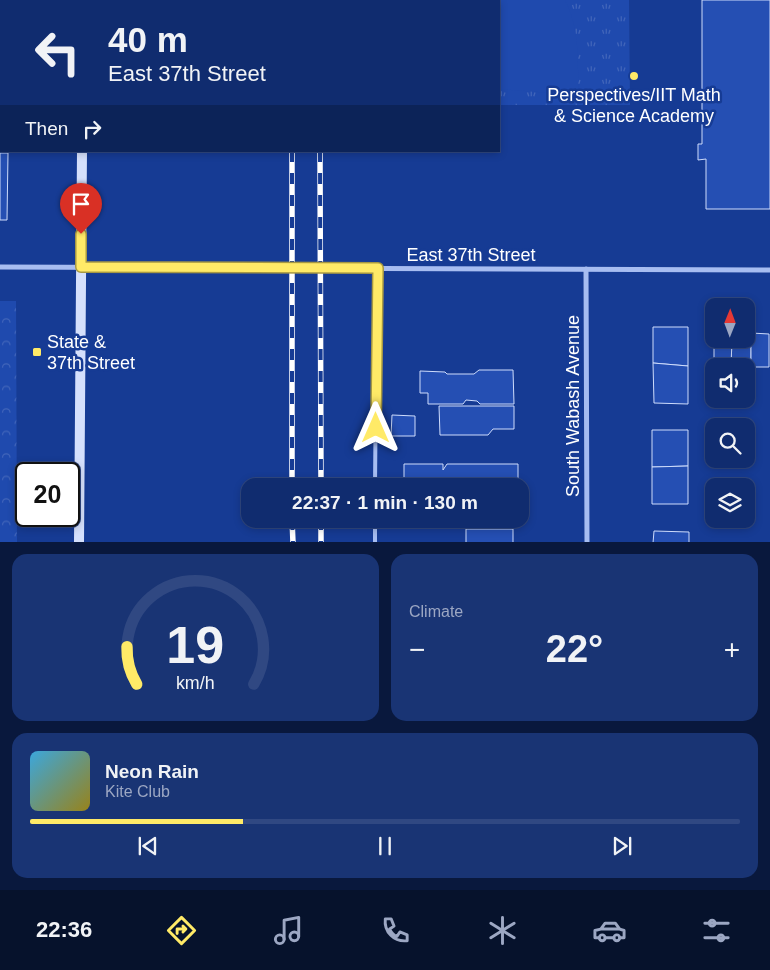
<!DOCTYPE html>
<html lang="en">
<head>
<meta charset="utf-8">
<style>
	body { margin:0; font-family:Arial,sans-serif; background:#193474; color:#f1f3f6; height:100vh; display:flex; flex-direction:column; font-size:19px; white-space:nowrap }
	* { box-sizing:border-box; margin:0 }
	p { font-size:16px; color:#9ca7c3 }
	.icon { flex:none; width:28px; height:28px; fill:none; stroke:currentColor; stroke-width:2; stroke-linecap:round; stroke-linejoin:round }
	.map { position:relative; height:542px; overflow:hidden }
	.panel { display:flex; flex-direction:column; gap:12px; padding:12px; background:#09183d; flex:1 }
	.panel>* { flex:none }
	.guide { position:absolute; left:0px; top:0px; width:500px; height:152px; box-shadow:0 2px 8px #0003,0 0 0 1px #304882; background:#102c6f; color:#f1f3f6; overflow:hidden }
	.needle { width:32px; rotate:1deg }
	.buttons { position:absolute; left:705px; top:298px; display:grid; gap:10px }
	.buttons a { display:grid; place-items:center; width:50px; height:50px; border-radius:10px; background:#102c6f; box-shadow:0 2px 8px #0003,0 0 0 1px #304882; font-size:25px }
	.speed { position:absolute; left:15px; top:462px; display:flex; gap:10px; font-size:25px; font-weight:700; text-align:center }
	.speed>* { display:grid; place-content:center; width:65px; height:65px; border-radius:50%; background:#102c6f; box-shadow:0 2px 8px #0003,0 0 0 1px #304882; line-height:1 }
	.speed .limit { border:2px solid #111; border-radius:8px; background:#fff; color:#111 }
	.pin { position:absolute; display:grid; place-items:center; width:42px; height:42px; color:#fff; margin:-51px -21px; border-radius:50% 50% 50% 0; rotate:-45deg; box-shadow:0 0 5px #0007 }
	.pin .icon { rotate:45deg }
	.me { position:absolute; width:55px; margin:-28px; rotate:0deg; stroke-linejoin:round; filter:drop-shadow(0 0 4px #0008) }
	.turn { display:flex; align-items:center; gap:18px; height:105px; padding:0 25px; font-size:22px }
	.turn .icon { width:65px; height:65px; stroke-width:2.5 }
	.turn b { display:block; font-size:35px; line-height:42px }
	.then { display:flex; align-items:center; height:48px; padding:0 25px; background:#0003; gap:10px; font-size:19px }
	.big { font-size:38px; font-weight:700; line-height:1.1 }
	.panel .card { flex:1; display:flex; flex-direction:column; justify-content:center; gap:8px; min-width:0; padding:0 18px; border-radius:15px; background:#193474 }
	.panel .dial { align-items:center; gap:0 }
	.dial svg { height:130px; overflow:visible; fill:none; stroke:#304882; stroke-width:7; stroke-linecap:round; text-anchor:middle }
	.dial text { fill:#f1f3f6; stroke:none }
	.song { display:flex; align-items:center; gap:15px }
	.cover { width:60px; height:60px; border-radius:8px; background:linear-gradient(135deg,hsl(200 70% 55%),hsl(50 70% 35%)) }
	.played { height:5px; border-radius:2px; background:linear-gradient(90deg,#ffea67 30%,#304882 30%) }
	.keys { display:flex; justify-content:space-around; direction:ltr }
	.heat { display:flex; justify-content:space-between; align-items:center; font-size:28px; direction:ltr }
	.panel .tiles { flex:1; display:grid; gap:12px; grid-template-columns:1fr 1fr }
	.card:last-child { grid-column:span 2 }
	.trip { position:absolute; left:241px; top:478px; width:288px; height:50px; border-radius:15px; background:#102c6f; box-shadow:0 2px 8px #0003,0 0 0 1px #304882; font-weight:700; line-height:50px; text-align:center }
	.tab-bar { display:flex; height:80px; justify-content:space-around; align-items:center; background:#06122c; color:#9ca7c3 }
	.tab-bar .icon { width:35px; height:35px }
	.tab-bar .current { color:#ffea67 }
	.tab-bar b { font-size:22px; color:#f1f3f6 }
	.map>svg:first-child { display:block }
</style>
</head>
<body>
<div class="map">
<svg width="770" height="543" viewBox="0 0 770 543">
	<defs>
		<pattern id="grass-tufts" width="24" height="20" patternUnits="userSpaceOnUse" patternTransform="scale(1.25)"><rect width="24" height="20" fill="#1f4aae"/><path d="M3 7l-1-3M5 7V3M7 7l1-3M15 17l-1-3M17 17v-4M19 17l1-3" fill="none" stroke="#4165ba"/></pattern>
		<pattern id="park-crowns" width="20" height="18" patternUnits="userSpaceOnUse" patternTransform="scale(1.25)"><rect width="20" height="18" fill="#1f4aae"/><path d="M2 6a3 3 0 1 1 6 0M12 15a3 3 0 1 1 6 0" fill="none" stroke="#4165ba"/></pattern>
	</defs>
	<rect width="100%" height="100%" fill="#163b94"/>
	<path fill="url(#grass-tufts)" d="M348 0H629L630 105H499V1Z"/>
	<path fill="url(#park-crowns)" d="M0 301H16L17 542H0Z"/>
	<path fill="#1f4aae" d="M399 0H565C580 29 578 63 578 95L499 89V1H399Z"/>
	<g fill="#254fb3" stroke="#cedcfc">
		<path d="M0 0 12 1H1L0 82Z"/>
		<rect x="140" y="0" width="142" height="1"/>
		<path d="M702 0H770V209H706V159L698 160V144H702Z"/>
		<path d="M0 153H8L7 220H0Z"/>
		<path d="M653 327H688V366L653 363Z"/>
		<path d="M746 333H751V367L731 366 732 339H746Z"/>
		<path d="M751 333 769 334V367H751Z"/>
		<path d="M714 339H732L731 366H714Z"/>
		<path d="M653 363 688 366V404L654 403Z"/>
		<path d="M479 370H513L514 404H480L477 401 466 400 463 404H428V393H420V371L445 372 447 374H474Z"/>
		<path d="M439 406H514V429H493L488 435H440Z"/>
		<path d="M392 415 415 416V436H391Z"/>
		<path d="M652 430H688V466L652 467Z"/>
		<path d="M404 464H443V470L447 464H518V486H404Z"/>
		<path d="M688 466V504H652V467Z"/>
		<path d="M433 519H518V520L476 519 470 526H459L453 520H433Z"/>
		<rect x="466" y="529" width="47" height="14"/>
		<path d="M654 531 689 532V543H653Z"/>
	</g>
	<g fill="none" stroke-linecap="round" stroke-linejoin="round">
		<g stroke="#a7bdf1" stroke-width="4">
			<path d="M375 486 377 268"/>
			<path d="M375 543V519"/>
		</g>
		<g stroke="#a7bdf1" stroke-width="5">
			<path d="M0 267 770 270"/>
			<path d="M586 269 587 543"/>
		</g>
		<g stroke="#d5e0fc" stroke-width="10">
			<path d="M83 1V0"/>
			<path d="M79 543 82 151"/>
		</g>
		<g stroke="#fff" stroke-width="5.5">
			<g id="rail">
				<path d="M292 0V1"/>
				<path d="M319 0V1"/>
				<path d="M292 151V486"/>
				<path d="M320 151 321 486"/>
				<path d="M292 519 293 543"/>
				<path d="M321 519V543"/>
			</g>
		</g>
		<use href="#rail" stroke="#163b94" stroke-width="4" stroke-dasharray="11" stroke-linecap="butt"/>
	</g>
	<g fill="none" stroke-linecap="round" stroke-linejoin="round">
		<g stroke="#a69843" stroke-width="12">
			<path id="route" d="M81 234V267L378 268 376 428"/>
		</g>
		<use href="#route" stroke="#ffea67" stroke-width="9"/>
	</g>
	<g fill="#ffea67" stroke="#163b94" stroke-width="2">
		<circle cx="634" cy="76" r="5"/>
		<rect x="32" y="347" width="10" height="10" rx="2.5"/>
	</g>
	<g text-anchor="middle" stroke-width="5" stroke-linejoin="round" paint-order="stroke">
		<g font-size="18" fill="#fff" stroke="#163b94">
			<text x="634" y="101">Perspectives/IIT Math<tspan x="634" dy="21">&amp; Science Academy</tspan></text>
			<text x="47" y="348" text-anchor="start">State &amp;<tspan x="47" dy="21">37th Street</tspan></text>
		</g>
		<g font-size="18" fill="#fff" stroke="#163b94">
			<text x="471" y="261">East 37th Street</text>
			<text transform="translate(573 406) rotate(-90)" y="6">South Wabash Avenue</text>
		</g>
	</g>
</svg>
<div class="buttons">
<a><svg class="needle" viewBox="-14 -14 28 28"><path d="M0-13l5 13h-10z" fill="#e53935"/><path d="M0 13l5-13h-10z" fill="#9ca7c3"/></svg></a>
<a><svg class="icon" aria-label="sound" viewBox="0 0 24 24"><path d="M4 9h4l5-4v14l-5-4H4zM17 9q2 3 0 6"/></svg></a>
<a><svg class="icon" aria-label="search" viewBox="0 0 24 24"><circle cx="10" cy="10" r="6"/><path d="M15 15l6 6"/></svg></a>
<a><svg class="icon" aria-label="layers" viewBox="0 0 24 24"><path d="M12 4l9 5-9 5-9-5zM3 14l9 5 9-5"/></svg></a>
</div>
<div class="speed"><div class="limit">20</div></div>
<div class="pin" style="left:81px;top:234px;background:#d93025"><svg class="icon" aria-label="arrive" viewBox="0 0 24 24"><path d="M6 21V4h12l-3 4 3 4H6"/></svg></div>
<svg class="me" style="left:376px;top:428px" viewBox="-20 -20 40 40"><path d="M0-17L14 15 0 8-14 15z" fill="#ffea67" stroke="#fff" stroke-width="4"/></svg>
<div class="trip">22:37 · 1 min · 130 m</div>
<div class="guide">
<div class="turn"><svg class="icon" aria-label="left" viewBox="0 0 24 24"><path d="M17 20v-9H6M10 6l-5 5 5 5"/></svg><div><b>40 m</b>East 37th Street</div></div>
<div class="then">Then<svg class="icon" aria-label="right" viewBox="0 0 24 24"><path d="M7 20v-9h11M14 6l5 5-5 5"/></svg></div>
</div>
</div>
<section class="panel">
<div class="tiles">
<div class="card dial"><svg viewBox="0 0 100 80">
<path d="M14 69A42 42 0 1 1 86 69"/>
<path d="M14 69A42 42 0 0 1 8 46" stroke="#ffea67"/>
<text x="50" y="56" font-size="32" font-weight="700">19</text>
<text x="50" y="72" font-size="11">km/h</text>
</svg></div>
<div class="card"><p>Climate</p>
<div class="heat"><a>−</a><b class="big">22°</b><a>+</a></div>
</div>
<div class="card">
<div class="song"><i class="cover"></i><div><b>Neon Rain</b><p>Kite Club</p></div></div>
<div class="played"></div>
<div class="keys"><svg class="icon" aria-label="previous" viewBox="0 0 24 24"><path d="M18 5L8 12l10 7zM5 5v14"/></svg><svg class="icon" aria-label="pause" viewBox="0 0 24 24"><path d="M8 5v14M16 5v14"/></svg><svg class="icon" aria-label="next" viewBox="0 0 24 24"><path d="M6 5l10 7-10 7zM19 5v14"/></svg></div>
</div>
</div>
</section>
<nav class="tab-bar">
<b>22:36</b>
<svg class="icon current" aria-label="directions" viewBox="0 0 24 24"><path d="M12 3l9 9-9 9-9-9zM9 14v-3h6M13 9l2 2-2 2"/></svg>
<svg class="icon" aria-label="music" viewBox="0 0 24 24"><path d="M9 18V5l10-2v13"/><circle cx="6" cy="18" r="3"/><circle cx="16" cy="16" r="3"/></svg>
<svg class="icon" aria-label="phone" viewBox="0 0 24 24"><path d="M5 4h4l2 5-3 2q2 4 5 5l2-3 5 2v4C11 20 4 13 5 4z"/></svg>
<svg class="icon" aria-label="climate" viewBox="0 0 24 24"><path d="M12 3v18M4 7l16 10M4 17L20 7"/></svg>
<svg class="icon" aria-label="car" viewBox="0 0 24 24"><path d="M5 17H2v-5l4-1 3-4h7l3 4 3 1v5h-3M9 17h6M6 11h13"/><circle cx="7" cy="17" r="2"/><circle cx="17" cy="17" r="2"/></svg>
<svg class="icon" aria-label="filters" viewBox="0 0 24 24"><path d="M4 7h16M4 17h16"/><circle cx="9" cy="7" r="2"/><circle cx="15" cy="17" r="2"/></svg>
</nav>
</body>
</html>
